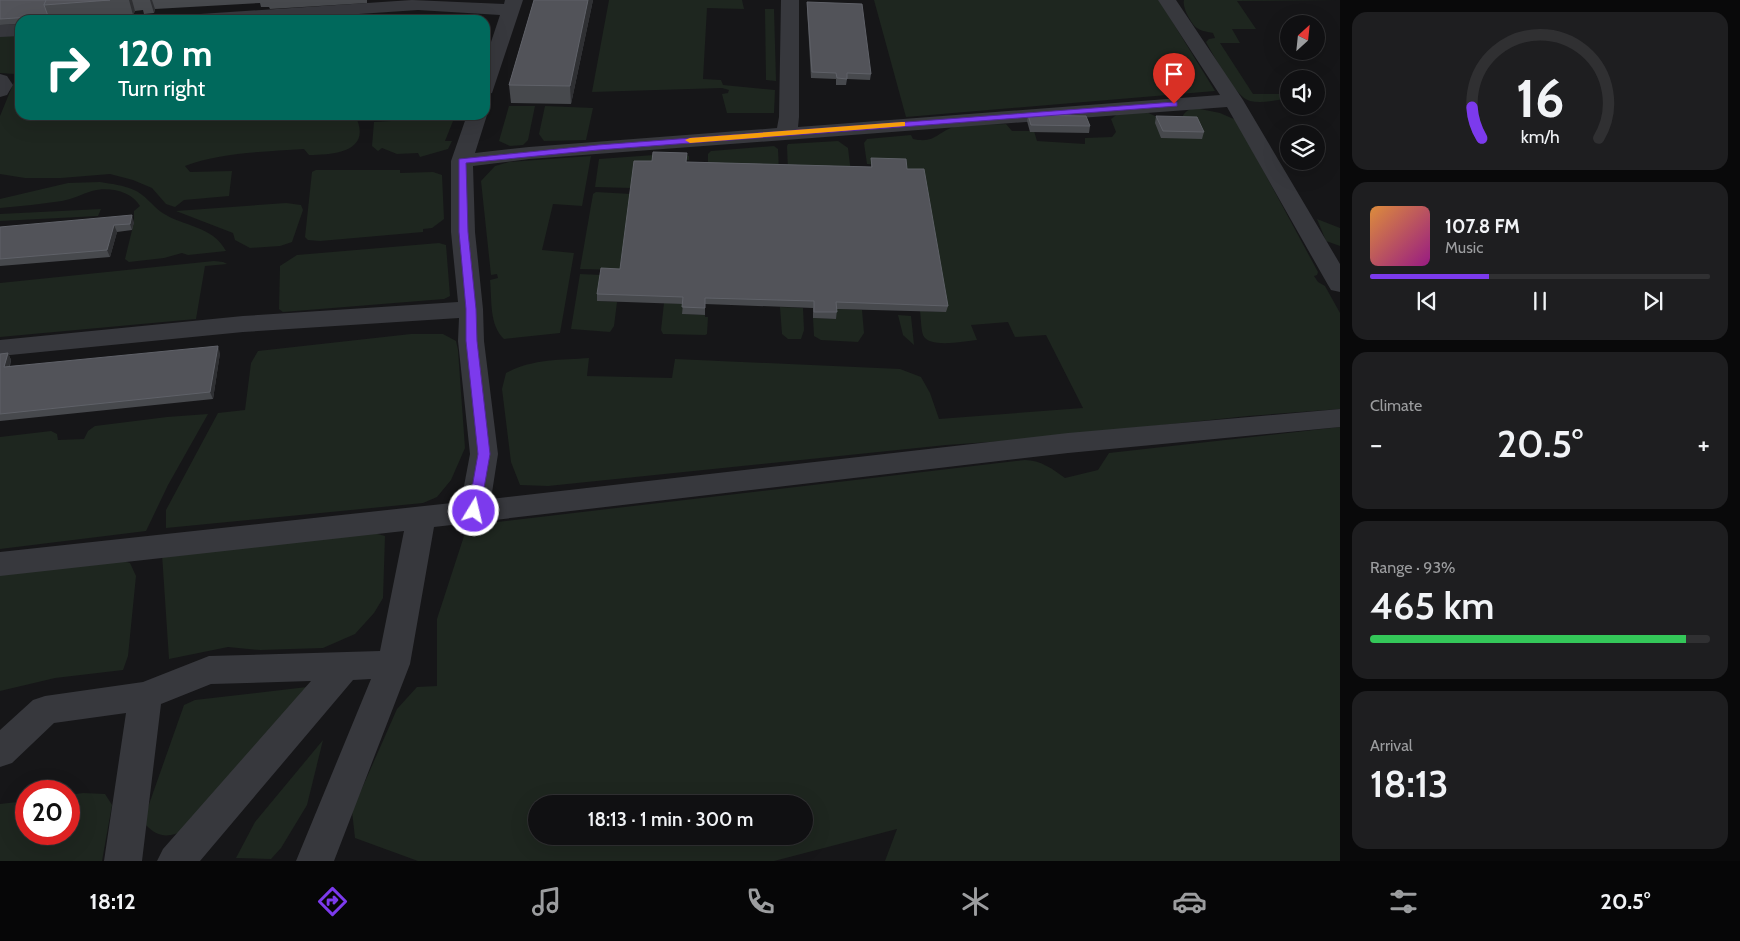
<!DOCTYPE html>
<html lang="en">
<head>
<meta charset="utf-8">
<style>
	body { margin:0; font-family:Cabin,sans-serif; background:#1e1e20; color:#f1f3f6; height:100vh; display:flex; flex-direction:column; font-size:19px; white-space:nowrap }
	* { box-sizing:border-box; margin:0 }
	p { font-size:16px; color:#9c9d9f }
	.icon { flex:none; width:28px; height:28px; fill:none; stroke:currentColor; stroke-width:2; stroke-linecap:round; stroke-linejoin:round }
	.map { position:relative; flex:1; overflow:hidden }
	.drawer { display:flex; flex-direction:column; gap:12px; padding:12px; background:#09090a; width:400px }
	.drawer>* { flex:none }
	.guide { position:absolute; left:15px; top:15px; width:475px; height:105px; border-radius:15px; box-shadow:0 5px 20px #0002,0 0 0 1px #303032; background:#00695c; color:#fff; overflow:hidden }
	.needle { width:32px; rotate:27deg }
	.controls { position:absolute; left:1280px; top:15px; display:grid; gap:10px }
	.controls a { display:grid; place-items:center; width:45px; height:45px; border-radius:50%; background:#101012; box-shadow:0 5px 20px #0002,0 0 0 1px #303032; font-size:25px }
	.speed { position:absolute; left:15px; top:780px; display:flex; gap:10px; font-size:25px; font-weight:700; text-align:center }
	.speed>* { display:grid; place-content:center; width:65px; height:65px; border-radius:50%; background:#101012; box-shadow:0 5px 20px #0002,0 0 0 1px #303032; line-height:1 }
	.speed .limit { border:8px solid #d22; background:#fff; color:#111 }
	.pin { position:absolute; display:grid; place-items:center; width:42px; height:42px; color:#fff; margin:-51px -21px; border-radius:50% 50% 50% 0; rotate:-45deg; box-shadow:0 0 5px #0007 }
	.pin .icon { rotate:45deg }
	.me { position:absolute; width:55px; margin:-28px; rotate:9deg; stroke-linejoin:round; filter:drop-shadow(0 0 4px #0008) }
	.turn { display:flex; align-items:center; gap:18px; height:105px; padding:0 20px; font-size:22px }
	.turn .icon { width:65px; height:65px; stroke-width:2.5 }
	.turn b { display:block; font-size:35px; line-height:42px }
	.big { font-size:38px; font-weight:600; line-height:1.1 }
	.drawer .card { flex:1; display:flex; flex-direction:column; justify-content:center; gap:8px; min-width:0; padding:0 18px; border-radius:15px; background:#1e1e20 }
	.drawer .dial { align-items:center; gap:0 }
	.dial svg { height:130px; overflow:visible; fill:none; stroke:#303032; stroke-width:7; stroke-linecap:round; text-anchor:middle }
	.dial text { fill:#f1f3f6; stroke:none }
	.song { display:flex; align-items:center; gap:15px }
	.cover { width:60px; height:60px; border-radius:8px; background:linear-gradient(135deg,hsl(30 70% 55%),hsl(310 70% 35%)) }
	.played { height:5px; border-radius:2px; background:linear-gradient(90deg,#7c3aed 35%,#303032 35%) }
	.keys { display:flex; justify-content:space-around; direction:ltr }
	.heat { display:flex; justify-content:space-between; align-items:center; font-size:28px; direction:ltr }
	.charge { height:8px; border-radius:4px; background:linear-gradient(90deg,#34c759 93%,#303032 0) }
	.trip { position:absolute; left:528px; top:795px; width:285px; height:50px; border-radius:25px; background:#101012; box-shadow:0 5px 20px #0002,0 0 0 1px #303032; font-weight:600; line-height:50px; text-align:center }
	.tabs { display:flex; height:80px; justify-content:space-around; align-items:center; background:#060607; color:#9c9d9f }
	.tabs .icon { width:35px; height:35px }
	.tabs .on { color:#7c3aed }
	.tabs b { font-size:22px; color:#f1f3f6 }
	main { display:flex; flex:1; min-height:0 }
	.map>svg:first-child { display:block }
</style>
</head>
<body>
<main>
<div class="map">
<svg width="1340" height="861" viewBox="0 0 1340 861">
	<rect width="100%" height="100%" fill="#161618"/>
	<g fill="#1e261f" fill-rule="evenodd">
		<path d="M609 0H742L744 9 707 8 703 79 721 80 723 85 775 90 774 113H727L722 94 728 93 729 90 722 88 592 92Z"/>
		<path d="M874 0H1159L1215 91 906 117Z"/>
		<path d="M1184 0H1340L1237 1 1256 29H1232L1240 43H1220L1253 94H1289V98C1277 100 1262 104 1250 101 1235 97 1214 56 1206 42L1209 39 1215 38 1213 33C1208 32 1201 31 1197 28 1191 24 1182 7 1184 0Z"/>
		<path d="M765 9H774L776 81 766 80Z"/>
		<path d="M20 35V115H355C373 151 336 155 309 155L304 149C264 152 222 152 185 166L190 172 232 171 229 196 184 200 175 207 166 204 152 188 133 180 110 174 61 178H25L0 174V116L16 77 14 74 0 73V36Z"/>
		<path d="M509 106H535L528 140 523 145 510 146 499 141Z"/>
		<path d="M545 106 593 108 586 140 544 141 539 134Z"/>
		<path d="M1195 108 1220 113 1236 120 1318 272 1317 275 1314 276 1318 282 1325 286 1340 313V409L1248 416 1019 440 946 445 548 486 520 485 511 462 502 389 506 373C531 359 561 360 589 358L587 376 672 378 675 359 900 369 921 377 930 393 939 419 1083 408 1046 335 1015 337 1008 322 971 325 977 340C965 341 929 349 923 335 921 329 921 318 920 311L946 312 905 166 867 164 864 143 867 139 911 135 913 139C935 144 937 132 954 127 965 123 994 125 1006 124L1012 131H1034L1037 141 1085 144V138L1112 137 1116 132 1111 119 1119 113 1144 111 1164 120H1181C1184 112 1187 110 1195 108Z"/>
		<path d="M408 120 453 121 445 141H452L448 149 420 157 418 153 397 154 382 148 378 151 372 146 374 122Z"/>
		<path d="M838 141 848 148 851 173 788 171 787 146 788 144Z"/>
		<path d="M774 146 778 149 779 171 708 169V154L711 151Z"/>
		<path d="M682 153 689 156V160L653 158 652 168 632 188 595 187 599 159Z"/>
		<path d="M591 156 582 206 553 204 542 250 574 253 560 333 504 339C489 325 492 300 490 280L498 278 497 274 491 275 481 181 495 166 509 162Z"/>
		<path d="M316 170H400V173L433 172 442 175 444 219 432 228 423 229V232L320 241 308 240 305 237 312 172Z"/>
		<path d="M100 182C112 184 123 185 134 190 144 194 152 205 161 212 183 227 212 225 226 251L188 255 182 253 164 258 129 262 125 259 134 222V211L140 206C132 191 108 186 92 191 82 194 73 199 62 201 42 204 21 206 0 208V199L68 183Z"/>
		<path d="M596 192 631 194 621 270 580 269 593 194Z"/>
		<path d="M286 203 301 205 303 210 292 242 280 246 250 248 235 240 233 233 176 211Z"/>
		<path d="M101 209 98 216 0 221V214Z"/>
		<path d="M1317 219 1340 228V246L1326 241Z"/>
		<path d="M439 243 446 245 450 296 444 299 283 312 279 309 280 266 297 255Z"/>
		<path d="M214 261 223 262 227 264 205 266 196 319 0 337V283Z"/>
		<path d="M580 274 601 275 598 301 617 302 614 326 610 332 571 329Z"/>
		<path d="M664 303 683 304V314L705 315V317H708L707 334 705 335 663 334 661 330Z"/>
		<path d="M780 307 803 308 804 330 801 339H788L782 334Z"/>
		<path d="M836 309 862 310 864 333 858 342 821 340 814 336 813 318 836 319Z"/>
		<path d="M898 315 911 316 914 345 903 335Z"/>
		<path d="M411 334H443L456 341 458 350 465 448 451 480 437 497 423 503 166 528V510L218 413 245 410 251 363 258 351Z"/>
		<path d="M208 414 168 485 146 531 0 549V437L51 431 57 434 58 440 84 439 88 431 95 426 167 417Z"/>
		<path d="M1340 427V861H885L897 829 774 861H418L355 838 352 811 397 709 417 687 437 686V619L464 536 480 524 1025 460C1040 460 1053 469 1065 478L1098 470 1109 453ZM536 804H804V836H536Z"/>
		<path d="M370 532 385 536 383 598 374 613 355 634 323 648 260 650 228 647 169 659 162 554Z"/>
		<path d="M123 561 130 563 136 576 128 656 123 670 55 678 0 691V574Z"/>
		<path d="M307 687 184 830C170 838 158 838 146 825L147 810 184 705 195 700Z"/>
		<path d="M323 740 307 805 281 848 271 859 236 858 255 822Z"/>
		<path d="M83 793 105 794 112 805 102 861H0V804L26 801V834H69V795Z"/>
	</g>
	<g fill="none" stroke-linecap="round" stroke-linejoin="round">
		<g fill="#37383d" fill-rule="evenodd">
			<path d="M412 0 504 4 505 0H523L492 93 485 95V60L500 15 418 10 270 20H176L179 16 185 15Z"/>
			<path d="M781 0H799V117L798 127 1220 95 1158 0H1176L1243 100 1340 264V292L1331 290 1328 285 1227 107 529 159 473 166 475 232 483 309 484 341 498 454 491 499 1068 433 1340 409V427L1068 453 434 527 410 664 334 861H296L371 679 353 680 200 861H157L163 849 311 681 211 684 161 704 142 861H104L126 713 54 723 12 763 0 767V730L33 700 45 696 143 682 209 656 380 651 404 531 0 576V552L461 502 470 454 458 341 459 318 243 332 0 356V340L243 316 458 302 451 232V161L467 115H485V112L487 115 475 153 529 147 777 128 779 117Z"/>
			<path d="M20 24V36L0 37V25Z"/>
			<path d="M0 74 7 76 13 85 7 95 0 97Z"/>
		</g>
	</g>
	<g fill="#47494d">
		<path d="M0 0H367V3L270 9 269 7H261L260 3 155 9 154 13 144 14 143 10 135 11 133 15 74 20H20V24L0 25Z"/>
		<path d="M534 0H593L571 104 511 103 509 85Z"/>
		<path d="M807 2 871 74 870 80 847 79 846 85H836V79L811 78 807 8Z"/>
		<path d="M1028 115 1090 126 1089 133 1030 132 1027 121Z"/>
		<path d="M1156 116 1204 132 1202 139 1161 138 1155 123Z"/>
		<path d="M871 158 907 169 948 306 946 312 837 309 836 319 813 318V308L705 304V315L682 314 683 304 597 301V294L620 269 652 161 871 167Z"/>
		<path d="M134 222 132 230 117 232 110 257 0 266V227Z"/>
		<path d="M8 353 11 360 10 366 220 353 213 399 0 421V354Z"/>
	</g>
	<g fill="#2f3033">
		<path d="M129 0H132L135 11 133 15Z"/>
		<path d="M150 0H152L155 9 154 13Z"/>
		<path d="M588 0H593L571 104 570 86Z"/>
		<path d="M132 215 134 222 132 230 130 224Z"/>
		<path d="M114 225 117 232 110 257 107 250Z"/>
		<path d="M218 346 220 353 213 399 210 392Z"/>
		<path d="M8 353 11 360 7 374 4 367Z"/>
	</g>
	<g fill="#525359" stroke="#5f6168">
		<path d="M0 0H46L44 5 48 16 0 19Z"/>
		<path d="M46 0H110L44 5Z"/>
		<path d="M534 0H588L570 86 509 85Z"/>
		<path d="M807 2 862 4 871 74 847 73V79L837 78 836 73 812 72Z"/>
		<path d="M1028 115 1086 116 1090 126 1031 125Z"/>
		<path d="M1156 116 1197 117 1204 132 1163 131Z"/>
		<path d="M653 152 687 153 686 162 872 167 871 158 906 159 907 169H924L948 306 836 302 837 312H814V301L705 298V308L682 307 683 297 597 294 601 268 620 269 634 161H652Z"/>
		<path d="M132 215 130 224 114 225 107 250 0 259V227Z"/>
		<path d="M218 346 210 392 0 414V354L8 353 4 367Z"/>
	</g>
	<path fill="#7c3aed" stroke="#51269a" d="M1174 102H1177V106L598 150 466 163 468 232 476 309 477 341 490 454 480 511 479 514H470L468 511 478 454 466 341V309L459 232V159L598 145Z"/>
	<path fill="#f59e0b" d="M902 122H905V126L690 143 685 140 690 138Z"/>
</svg>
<div class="controls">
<a><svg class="needle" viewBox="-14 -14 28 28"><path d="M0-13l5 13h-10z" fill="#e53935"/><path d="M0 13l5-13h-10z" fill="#9c9d9f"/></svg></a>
<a><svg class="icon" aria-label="sound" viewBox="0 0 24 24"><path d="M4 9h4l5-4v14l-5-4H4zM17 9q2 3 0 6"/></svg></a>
<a><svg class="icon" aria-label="layers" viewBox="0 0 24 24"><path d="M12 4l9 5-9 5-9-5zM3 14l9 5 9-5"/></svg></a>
</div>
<div class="speed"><div class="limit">20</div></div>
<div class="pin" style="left:1174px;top:104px;background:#d93025"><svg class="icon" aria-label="arrive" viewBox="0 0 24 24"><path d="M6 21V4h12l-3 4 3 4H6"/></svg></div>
<svg class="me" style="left:474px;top:511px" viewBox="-20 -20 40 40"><circle r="17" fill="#7c3aed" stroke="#fff" stroke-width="3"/><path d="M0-11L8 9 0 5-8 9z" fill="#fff"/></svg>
<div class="trip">18:13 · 1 min · 300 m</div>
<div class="guide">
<div class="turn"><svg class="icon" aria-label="right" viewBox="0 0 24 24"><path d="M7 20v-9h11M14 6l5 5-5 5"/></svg><div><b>120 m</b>Turn right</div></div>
</div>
</div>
<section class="drawer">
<div class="card dial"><svg viewBox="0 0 100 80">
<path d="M14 69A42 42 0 1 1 86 69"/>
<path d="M14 69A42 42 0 0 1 8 50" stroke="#7c3aed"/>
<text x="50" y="56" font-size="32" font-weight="700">16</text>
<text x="50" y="72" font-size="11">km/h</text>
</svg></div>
<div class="card">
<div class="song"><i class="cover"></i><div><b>107.8 FM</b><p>Music</p></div></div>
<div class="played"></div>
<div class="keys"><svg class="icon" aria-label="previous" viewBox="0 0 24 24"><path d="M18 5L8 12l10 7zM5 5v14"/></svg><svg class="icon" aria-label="pause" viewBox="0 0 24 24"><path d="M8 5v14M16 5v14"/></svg><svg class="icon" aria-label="next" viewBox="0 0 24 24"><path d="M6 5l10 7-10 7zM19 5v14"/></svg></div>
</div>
<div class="card"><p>Climate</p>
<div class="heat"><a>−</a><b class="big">20.5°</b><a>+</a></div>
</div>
<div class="card"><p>Range · 93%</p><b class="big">465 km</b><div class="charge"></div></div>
<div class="card"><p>Arrival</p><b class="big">18:13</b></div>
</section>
</main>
<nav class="tabs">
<b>18:12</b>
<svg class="icon on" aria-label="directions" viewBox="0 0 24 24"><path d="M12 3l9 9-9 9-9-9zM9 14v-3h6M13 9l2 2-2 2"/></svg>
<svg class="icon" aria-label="music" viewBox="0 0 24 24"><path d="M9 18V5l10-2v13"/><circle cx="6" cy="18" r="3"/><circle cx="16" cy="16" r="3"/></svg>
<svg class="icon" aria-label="phone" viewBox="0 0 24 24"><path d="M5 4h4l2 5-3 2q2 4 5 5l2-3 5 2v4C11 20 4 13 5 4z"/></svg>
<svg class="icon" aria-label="climate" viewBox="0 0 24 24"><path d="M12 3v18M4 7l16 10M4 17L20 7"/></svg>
<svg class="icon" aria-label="car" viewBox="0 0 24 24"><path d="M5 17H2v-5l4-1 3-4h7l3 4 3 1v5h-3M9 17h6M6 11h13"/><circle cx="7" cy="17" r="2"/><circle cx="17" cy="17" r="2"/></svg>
<svg class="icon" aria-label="filters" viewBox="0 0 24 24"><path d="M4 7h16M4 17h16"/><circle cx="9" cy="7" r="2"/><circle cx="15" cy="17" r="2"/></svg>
<b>20.5°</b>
</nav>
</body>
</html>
